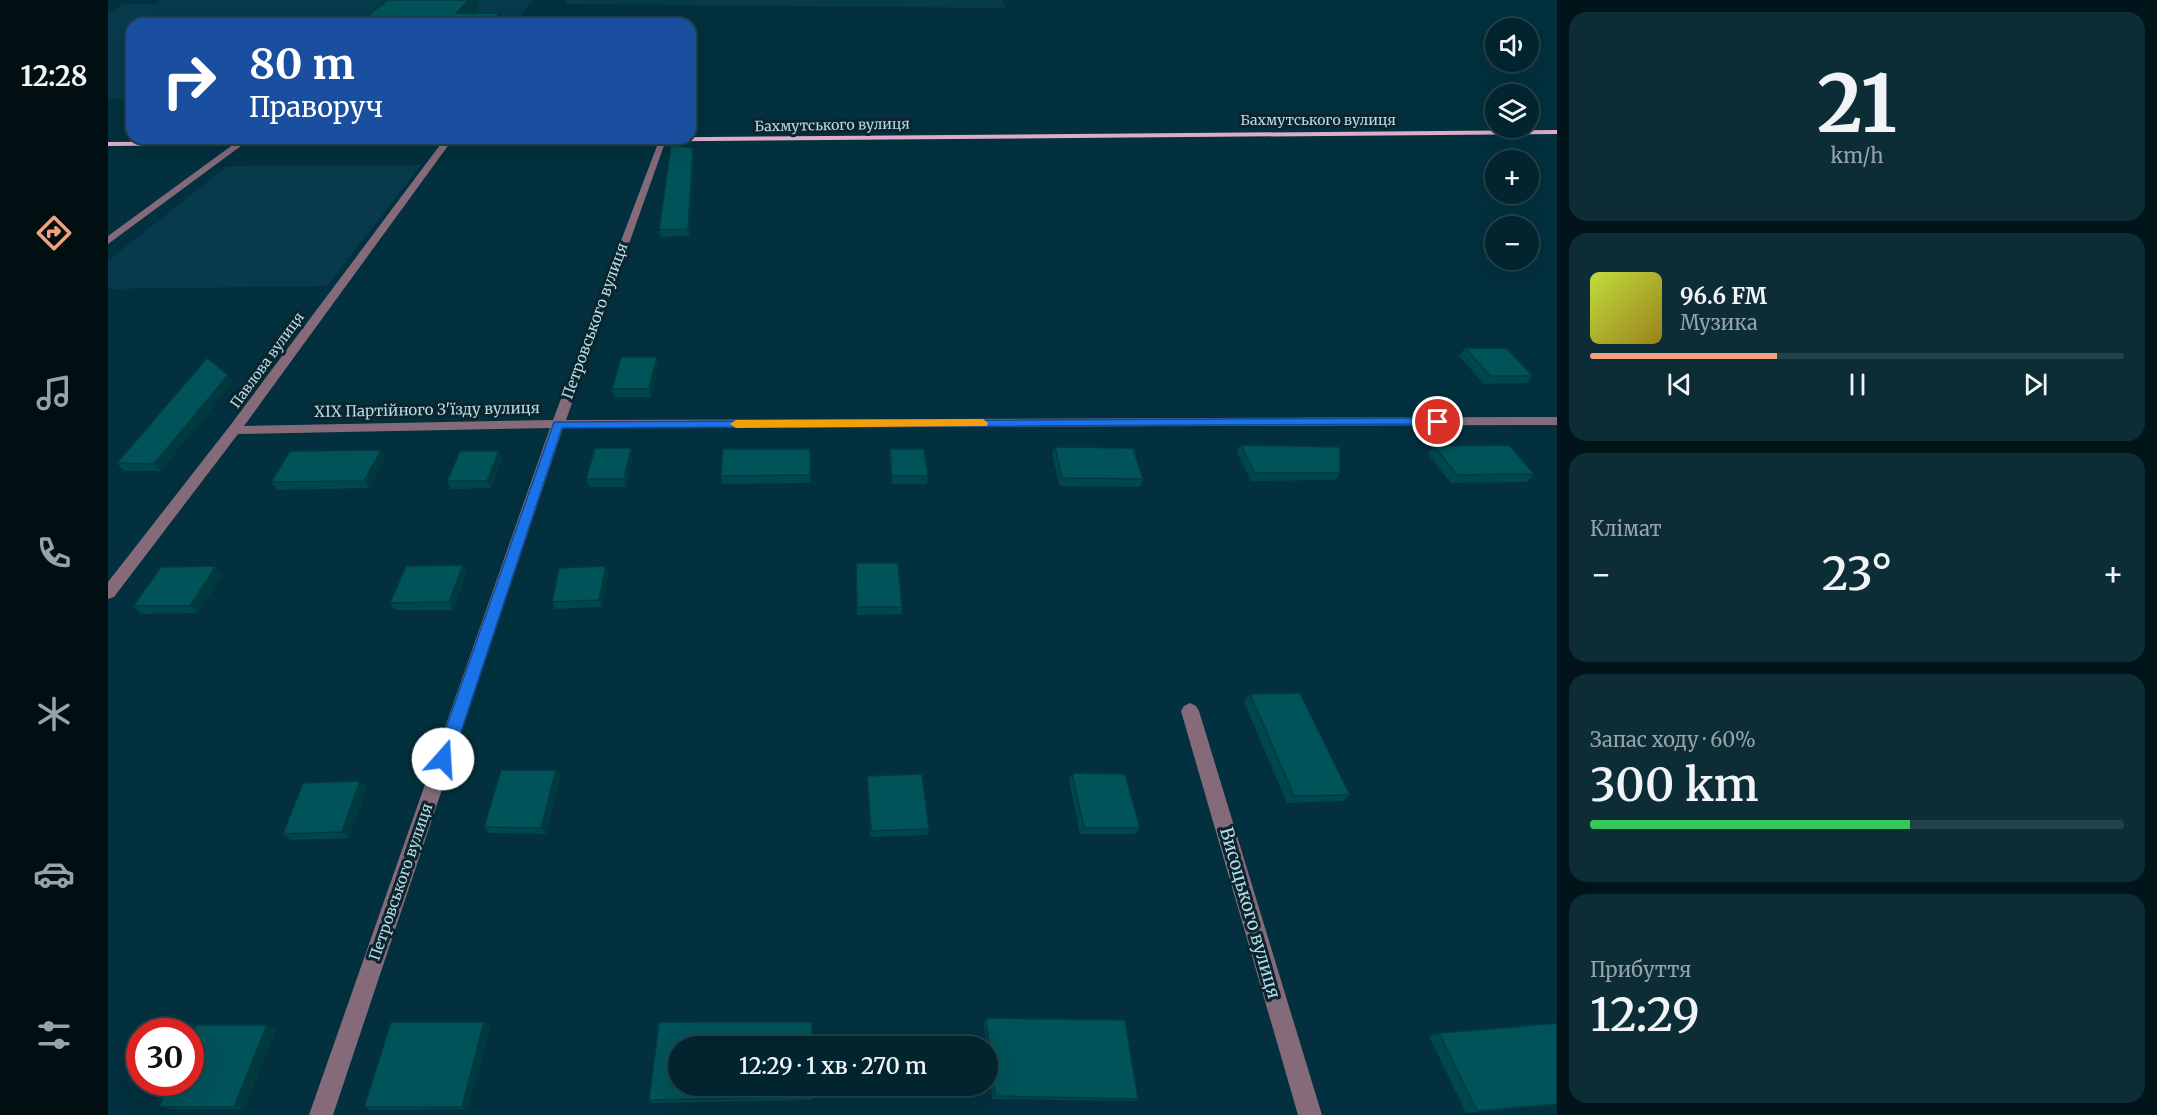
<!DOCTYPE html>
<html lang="uk">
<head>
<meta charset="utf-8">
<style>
	body { margin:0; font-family:Merriweather,serif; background:#0c2c36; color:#f1f3f6; height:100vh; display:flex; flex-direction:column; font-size:22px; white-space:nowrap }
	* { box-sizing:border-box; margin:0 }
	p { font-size:20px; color:#96a4aa }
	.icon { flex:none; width:33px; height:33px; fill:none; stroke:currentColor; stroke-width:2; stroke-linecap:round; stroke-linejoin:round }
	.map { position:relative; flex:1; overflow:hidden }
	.sheet { display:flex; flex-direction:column; gap:12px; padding:12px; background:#011419; width:600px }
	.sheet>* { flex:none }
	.guide { position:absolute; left:18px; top:18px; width:570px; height:126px; border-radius:18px; box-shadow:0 6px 24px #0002,0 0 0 2px #23414a; background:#1a4fa0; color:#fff; overflow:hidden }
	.controls { position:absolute; left:1377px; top:18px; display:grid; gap:12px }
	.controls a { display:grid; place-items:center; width:54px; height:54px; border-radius:50%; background:#02242e; box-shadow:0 6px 24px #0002,0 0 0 2px #23414a; font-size:30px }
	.speed { position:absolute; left:18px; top:1018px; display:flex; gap:12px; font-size:30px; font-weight:700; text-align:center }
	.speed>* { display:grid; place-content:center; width:78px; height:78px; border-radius:50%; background:#02242e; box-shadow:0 6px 24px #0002,0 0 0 2px #23414a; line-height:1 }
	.speed .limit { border:9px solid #d22; background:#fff; color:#111 }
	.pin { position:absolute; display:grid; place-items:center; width:51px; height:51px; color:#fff; margin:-26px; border:3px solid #fff; border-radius:50%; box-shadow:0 2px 6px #0007 }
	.me { position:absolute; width:66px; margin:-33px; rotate:19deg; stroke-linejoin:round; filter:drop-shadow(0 0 4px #0008) }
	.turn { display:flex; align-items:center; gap:21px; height:126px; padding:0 24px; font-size:27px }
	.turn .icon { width:78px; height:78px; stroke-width:2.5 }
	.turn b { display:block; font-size:42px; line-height:51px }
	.big { font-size:45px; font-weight:600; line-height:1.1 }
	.sheet .card { flex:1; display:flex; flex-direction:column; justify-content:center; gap:9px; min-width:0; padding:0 21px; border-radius:18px; background:#0c2c36 }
	.sheet .dial { align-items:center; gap:0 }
	.dial b { font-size:78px; line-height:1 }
	.song { display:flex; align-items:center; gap:18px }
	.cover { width:72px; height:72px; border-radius:9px; background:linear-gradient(135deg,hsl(70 70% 55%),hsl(50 70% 35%)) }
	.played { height:6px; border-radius:3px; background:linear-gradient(90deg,#f2a17e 35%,#23414a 35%) }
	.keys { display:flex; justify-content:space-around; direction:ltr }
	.heat { display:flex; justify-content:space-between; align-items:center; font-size:33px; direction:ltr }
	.charge { height:9px; border-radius:4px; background:linear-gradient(90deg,#34c759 60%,#23414a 0) }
	.trip { position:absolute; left:560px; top:1036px; width:330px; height:60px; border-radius:30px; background:#02242e; box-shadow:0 6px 24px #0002,0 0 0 2px #23414a; font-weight:600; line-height:60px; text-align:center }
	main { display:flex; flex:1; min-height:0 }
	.tabs { display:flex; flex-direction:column; width:108px; justify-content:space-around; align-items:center; background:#010e12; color:#96a4aa }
	.tabs .icon { width:42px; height:42px }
	.tabs .active { color:#f2a17e }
	.tabs b { font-size:27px; color:#f1f3f6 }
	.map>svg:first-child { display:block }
</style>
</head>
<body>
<main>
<nav class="tabs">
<b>12:28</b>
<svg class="icon active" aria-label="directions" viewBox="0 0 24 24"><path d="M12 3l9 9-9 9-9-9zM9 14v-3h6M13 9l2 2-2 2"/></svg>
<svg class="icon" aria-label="music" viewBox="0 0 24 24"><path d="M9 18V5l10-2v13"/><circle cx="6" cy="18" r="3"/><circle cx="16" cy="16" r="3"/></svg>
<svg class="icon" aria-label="phone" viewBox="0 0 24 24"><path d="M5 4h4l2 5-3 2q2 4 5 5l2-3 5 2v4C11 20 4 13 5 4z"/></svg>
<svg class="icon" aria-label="climate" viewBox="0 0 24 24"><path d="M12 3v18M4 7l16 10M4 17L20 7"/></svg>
<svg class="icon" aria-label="car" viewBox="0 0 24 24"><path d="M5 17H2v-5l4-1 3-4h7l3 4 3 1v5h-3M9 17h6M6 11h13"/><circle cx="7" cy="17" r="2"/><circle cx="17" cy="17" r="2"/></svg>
<svg class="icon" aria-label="filters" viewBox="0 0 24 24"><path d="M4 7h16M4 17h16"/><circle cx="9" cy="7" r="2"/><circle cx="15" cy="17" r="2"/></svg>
</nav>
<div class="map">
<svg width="1449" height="1115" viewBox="0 0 1449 1115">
	<rect width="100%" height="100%" fill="#03303e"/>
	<g fill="#073b4b">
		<path d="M52 0H425L407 24H24V99H0V13L16 4H47Z"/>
		<path d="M459 0H894L897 8 457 4Z"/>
		<path d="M313 165 219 286 0 289V261L119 166Z"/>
	</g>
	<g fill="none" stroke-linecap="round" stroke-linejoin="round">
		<g fill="#856b79" fill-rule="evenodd">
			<path d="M552 138 558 140 458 420 1449 417V425L455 428 225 1115H201L442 428 130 434 6 597 0 599V582L121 427 335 141 342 143 136 426 445 420Z"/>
			<path d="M130 141 137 143 0 244V236Z"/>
			<path d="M1082 703 1088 706 1091 711 1214 1115H1190L1073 711 1076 706Z"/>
		</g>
		<path fill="#e0abc9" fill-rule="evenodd" d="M1449 130V134L0 146V142Z"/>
	</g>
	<g fill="#00474d">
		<path d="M586 154 581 236 552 237 551 230Z"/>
		<path d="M1357 348 1425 376 1419 383 1376 384 1351 356Z"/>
		<path d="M549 357 550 365 543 397H506L504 389Z"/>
		<path d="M120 375 125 382 52 471H16L9 463Z"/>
		<path d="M1133 445 1232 473 1227 480 1143 481 1129 453Z"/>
		<path d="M1326 446 1426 474 1419 482 1343 483 1320 454Z"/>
		<path d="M947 447 1035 479 1032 487 952 486 944 454Z"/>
		<path d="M702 449 703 483 614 484 613 476Z"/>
		<path d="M782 449 820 476 819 484H784L781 457Z"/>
		<path d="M273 450 277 457 261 488 169 490 163 482Z"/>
		<path d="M391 451 394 458 383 488 343 489 339 481Z"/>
		<path d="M525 456 518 487H481L478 479Z"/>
		<path d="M748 563 794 607V614L749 615Z"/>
		<path d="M355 565 359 573 345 610H287L282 603Z"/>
		<path d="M115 574 90 613 33 614 25 606Z"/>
		<path d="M500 574 494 607 447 609 444 602Z"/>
		<path d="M1142 694 1242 795 1235 801 1179 803 1136 702Z"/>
		<path d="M964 773 1032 828 1027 834H972L961 779Z"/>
		<path d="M759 776 821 829 819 835 762 837 759 782Z"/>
		<path d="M452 777 438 834 381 833 376 827Z"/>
		<path d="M259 787 241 838 183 840 175 834Z"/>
		<path d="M878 1018 1030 1099 1025 1101 884 1099 876 1022Z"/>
		<path d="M376 1022 382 1026 360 1109 264 1110 256 1107Z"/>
		<path d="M1449 1023V1105L1358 1113 1321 1036 1331 1033Z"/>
		<path d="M168 1029 136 1109H63L51 1107Z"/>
		<path d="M704 1086V1100L544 1103 541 1100Z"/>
	</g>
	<g fill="#003a3e">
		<path d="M361 0H369L371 6 355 24 348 13Z"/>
		<path d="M392 13 395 24H382Z"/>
		<path d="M585 148 586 154 581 236 580 229Z"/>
		<path d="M549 357 550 365 543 397 541 389Z"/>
		<path d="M120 375 125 382 52 471 46 464Z"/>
		<path d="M523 448 525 456 518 487 516 479Z"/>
		<path d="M273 450 277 457 261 488 256 481Z"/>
		<path d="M391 451 394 458 383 488 379 481Z"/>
		<path d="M355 565 359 573 345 610 341 602Z"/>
		<path d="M108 566 115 574 90 613 82 606Z"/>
		<path d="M498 566 500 574 494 607 491 600Z"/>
		<path d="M448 770 452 777 438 834 433 828Z"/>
		<path d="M252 781 259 787 241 838 234 832Z"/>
		<path d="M376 1022 382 1026 360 1109 354 1107Z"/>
		<path d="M159 1025 168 1029 136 1109 126 1107Z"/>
	</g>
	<g fill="#005359" stroke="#003a3e" stroke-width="1.5">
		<path d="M279 0H361L348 13H392L382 24H250Z"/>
		<path d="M563 145 585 148 580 229 551 230Z"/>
		<path d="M1357 348H1398L1425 376H1382Z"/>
		<path d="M513 357H549L541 389H504Z"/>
		<path d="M99 358 120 375 46 464 9 463Z"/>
		<path d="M1133 445 1232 447V473H1147Z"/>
		<path d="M1401 445 1426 474 1349 475 1326 446Z"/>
		<path d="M947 447 1025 448 1035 479 954 478Z"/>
		<path d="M487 448H523L516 479H478Z"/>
		<path d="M615 449H702V475L613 476Z"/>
		<path d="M782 449H816L820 476H784Z"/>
		<path d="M273 450 256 481 163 482 182 451Z"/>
		<path d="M352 451H391L379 481H339Z"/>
		<path d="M748 563H790L794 607H749Z"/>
		<path d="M355 565 341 602 282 603 298 566Z"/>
		<path d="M108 566 82 606H25L53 567Z"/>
		<path d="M498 566 491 600 444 602 451 568Z"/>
		<path d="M1192 693 1242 795 1186 796 1142 694Z"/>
		<path d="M393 770H448L433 828 376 827Z"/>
		<path d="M964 773 1017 774 1032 828H976Z"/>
		<path d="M814 774 821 829 763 831 759 776Z"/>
		<path d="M252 781 234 832 175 834 195 783Z"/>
		<path d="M878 1018 1017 1020 1030 1099 887 1096Z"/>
		<path d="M283 1022H376L354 1107H256Z"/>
		<path d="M551 1022H704V1047H570V1086H703V1097L541 1100Z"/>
		<path d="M1449 1023V1104L1369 1111 1331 1033Z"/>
		<path d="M88 1025H159L126 1107H51L61 1083H82V1037Z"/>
	</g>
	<path fill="#1a73e8" stroke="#114b97" stroke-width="1.5" d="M1330 418 1334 419V424L454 428 344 759 341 764 335 766 330 764 327 759 446 422Z"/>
	<path fill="#f59e0b" d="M875 419 880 423 879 426 628 428 622 424 628 420Z"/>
	<g text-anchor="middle" stroke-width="6" stroke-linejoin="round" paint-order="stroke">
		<g font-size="14" fill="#b5dae8" stroke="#0c252d">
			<text x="1210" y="125">Бахмутського вулиця</text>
			<text transform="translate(724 125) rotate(-1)" y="5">Бахмутського вулиця</text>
			<text transform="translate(159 360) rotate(-54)" y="5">Павлова вулиця</text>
		</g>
		<g font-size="15" fill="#b5dae8" stroke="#0c252d">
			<text transform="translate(487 321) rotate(-70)" y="5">Петровського вулиця</text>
			<text transform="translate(319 410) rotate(-1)" y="5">XIX Партійного З'їзду вулиця</text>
			<text transform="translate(293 882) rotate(-71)" y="5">Петровського вулиця</text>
		</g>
		<g font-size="18" fill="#b5dae8" stroke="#0c252d">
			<text transform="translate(1142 913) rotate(74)" y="6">Висоцького вулиця</text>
		</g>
	</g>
</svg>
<div class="controls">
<a><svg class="icon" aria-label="sound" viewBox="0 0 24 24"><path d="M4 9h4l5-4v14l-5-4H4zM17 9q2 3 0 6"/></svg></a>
<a><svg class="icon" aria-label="layers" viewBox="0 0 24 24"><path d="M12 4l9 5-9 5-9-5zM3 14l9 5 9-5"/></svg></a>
<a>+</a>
<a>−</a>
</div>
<div class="speed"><div class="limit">30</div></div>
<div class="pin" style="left:1330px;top:422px;background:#d93025"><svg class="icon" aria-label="arrive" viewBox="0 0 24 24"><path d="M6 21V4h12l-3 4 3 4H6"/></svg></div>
<svg class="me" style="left:335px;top:759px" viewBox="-20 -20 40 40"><circle r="19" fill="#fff"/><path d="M0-13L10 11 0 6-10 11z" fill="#1a73e8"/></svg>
<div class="trip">12:29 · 1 хв · 270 m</div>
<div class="guide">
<div class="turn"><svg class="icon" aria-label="right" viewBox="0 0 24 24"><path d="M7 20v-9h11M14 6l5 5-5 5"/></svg><div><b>80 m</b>Праворуч</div></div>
</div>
</div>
<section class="sheet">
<div class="card dial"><b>21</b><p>km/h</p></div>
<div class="card">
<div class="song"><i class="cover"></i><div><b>96.6 FM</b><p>Музика</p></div></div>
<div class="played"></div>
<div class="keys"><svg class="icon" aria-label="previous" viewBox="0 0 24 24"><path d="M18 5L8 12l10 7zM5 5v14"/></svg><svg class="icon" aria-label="pause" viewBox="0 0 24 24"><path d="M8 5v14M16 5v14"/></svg><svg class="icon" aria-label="next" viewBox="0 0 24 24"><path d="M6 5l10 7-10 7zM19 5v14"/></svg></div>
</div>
<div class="card"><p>Клімат</p>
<div class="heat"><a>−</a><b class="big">23°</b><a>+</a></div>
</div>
<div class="card"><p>Запас ходу · 60%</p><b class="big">300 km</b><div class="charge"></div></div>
<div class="card"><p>Прибуття</p><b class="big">12:29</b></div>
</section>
</main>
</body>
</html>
